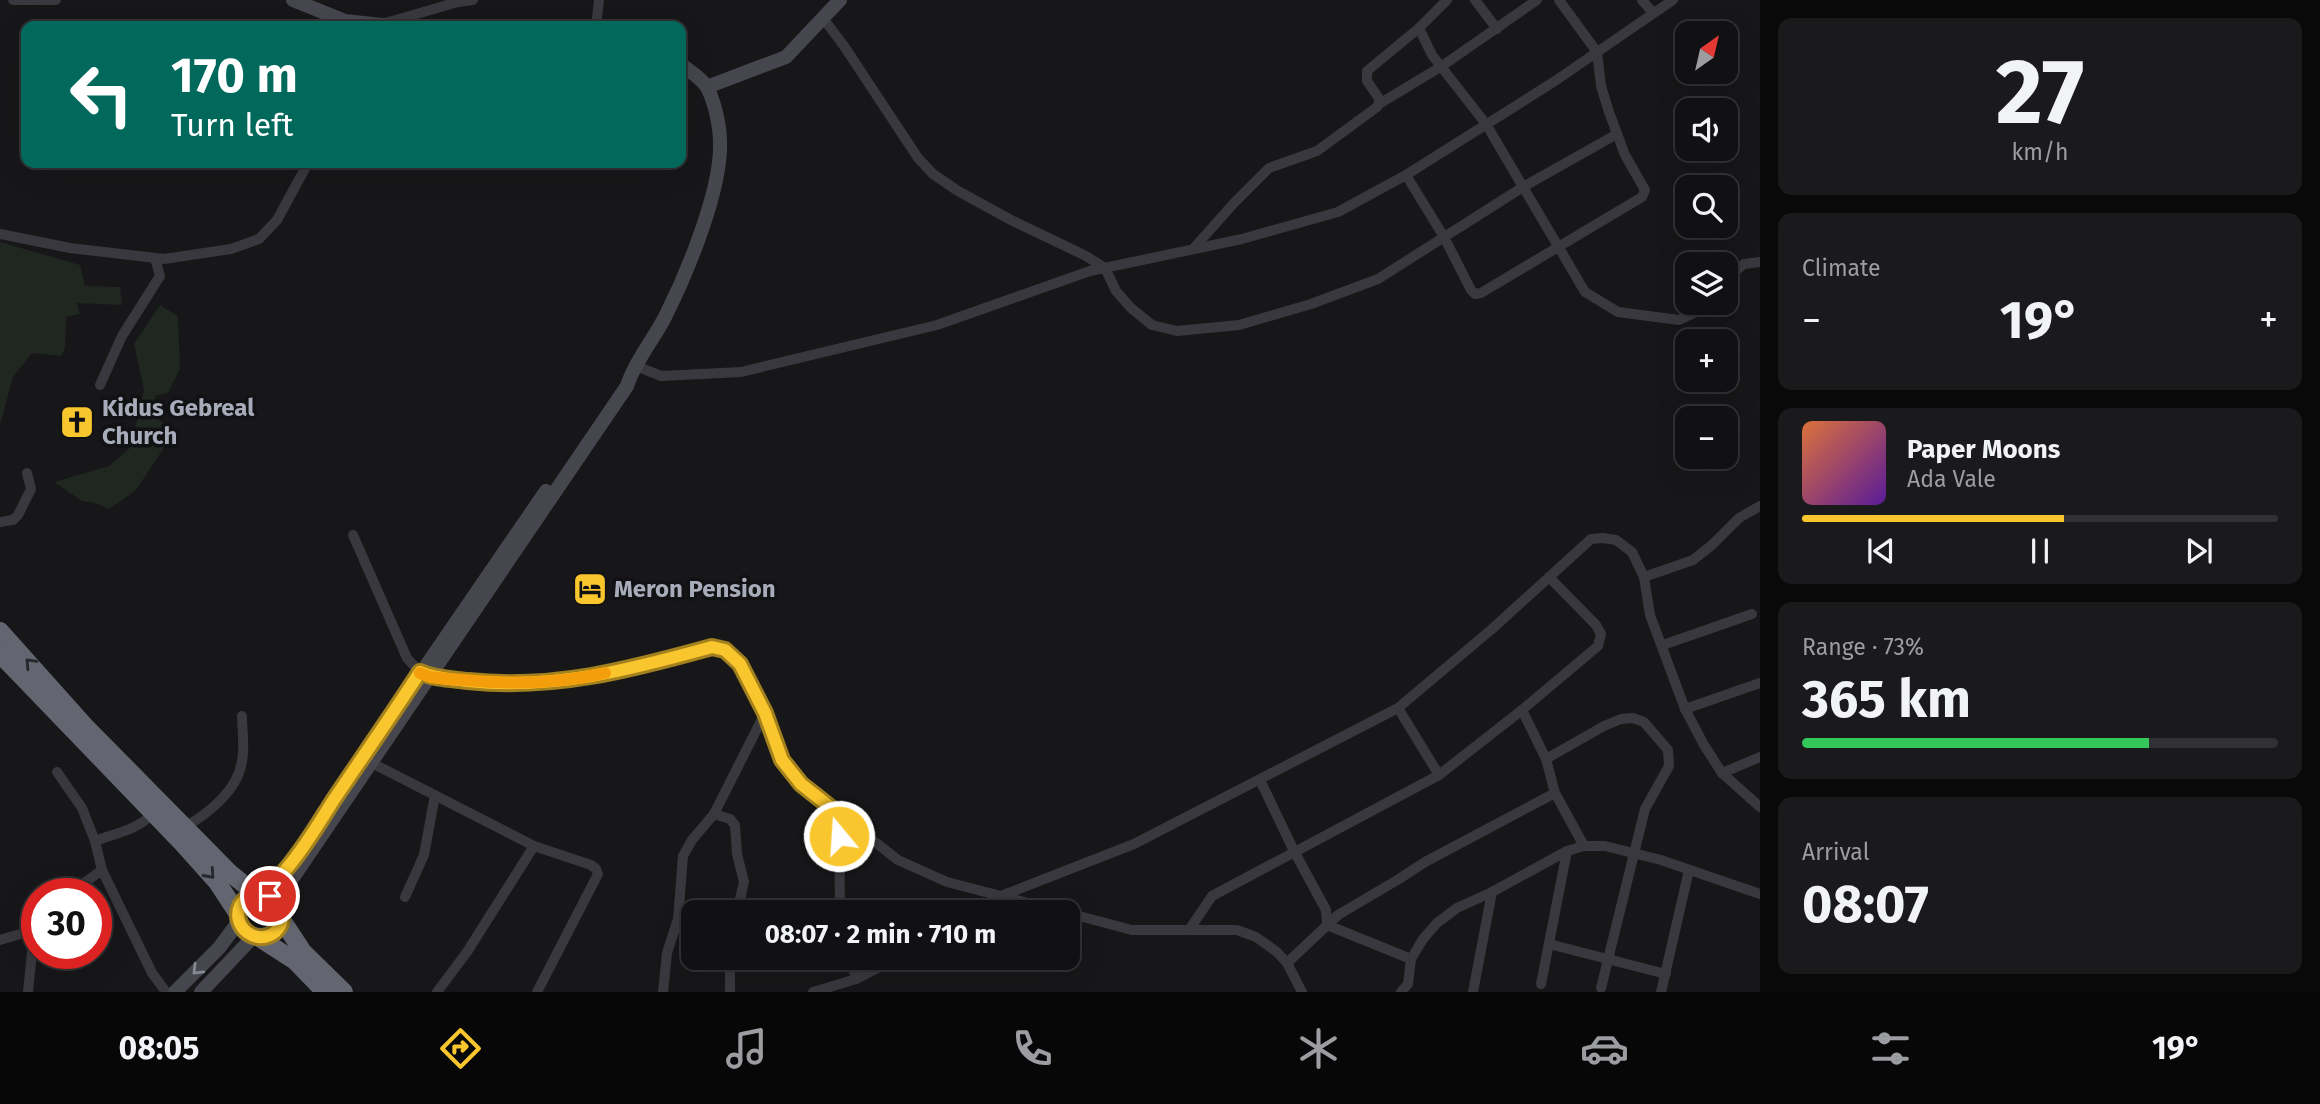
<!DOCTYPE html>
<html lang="en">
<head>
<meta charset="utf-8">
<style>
	body { margin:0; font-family:"Fira Sans",sans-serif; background:#1a1a1c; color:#f1f3f6; height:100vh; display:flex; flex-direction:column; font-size:26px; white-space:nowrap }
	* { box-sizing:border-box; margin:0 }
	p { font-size:23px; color:#9c9da0 }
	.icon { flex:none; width:38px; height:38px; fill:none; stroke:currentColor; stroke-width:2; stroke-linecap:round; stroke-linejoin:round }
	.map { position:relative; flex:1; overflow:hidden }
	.panel { display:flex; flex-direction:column; gap:18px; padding:18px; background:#09090a; width:560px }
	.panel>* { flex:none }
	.hud { position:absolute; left:21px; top:21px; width:665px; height:147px; border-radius:14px; box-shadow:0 7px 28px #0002,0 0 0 2px #303133; background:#00695c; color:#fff; overflow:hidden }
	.needle { width:46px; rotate:34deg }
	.buttons { position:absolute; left:1675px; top:21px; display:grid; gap:14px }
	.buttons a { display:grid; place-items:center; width:63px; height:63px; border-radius:14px; background:#111113; box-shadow:0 7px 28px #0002,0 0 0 2px #303133; font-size:35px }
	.speed { position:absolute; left:21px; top:878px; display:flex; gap:14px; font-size:35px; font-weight:700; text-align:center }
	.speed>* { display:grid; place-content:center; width:91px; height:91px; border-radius:50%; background:#111113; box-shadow:0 7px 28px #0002,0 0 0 2px #303133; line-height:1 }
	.speed .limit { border:10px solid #d22; background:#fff; color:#111 }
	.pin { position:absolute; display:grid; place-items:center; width:60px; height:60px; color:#fff; margin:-30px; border:4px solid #fff; border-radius:50%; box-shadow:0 2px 7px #0007 }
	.me { position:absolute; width:77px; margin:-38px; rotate:342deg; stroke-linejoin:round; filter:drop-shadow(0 0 5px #0008) }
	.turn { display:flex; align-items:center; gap:24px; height:147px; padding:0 35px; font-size:32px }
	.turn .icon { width:91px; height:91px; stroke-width:2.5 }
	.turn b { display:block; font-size:49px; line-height:60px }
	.big { font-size:52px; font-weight:700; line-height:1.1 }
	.panel .tile { flex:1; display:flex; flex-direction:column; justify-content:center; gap:10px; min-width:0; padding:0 24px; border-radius:14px; background:#1a1a1c }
	.panel .dial { align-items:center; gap:0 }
	.dial b { font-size:91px; line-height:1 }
	.song { display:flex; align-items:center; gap:21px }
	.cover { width:84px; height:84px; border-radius:10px; background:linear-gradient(135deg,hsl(20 70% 55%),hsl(270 70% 35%)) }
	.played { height:7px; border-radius:4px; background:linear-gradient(90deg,#fac62e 55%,#303133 55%) }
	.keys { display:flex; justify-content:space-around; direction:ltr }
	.heat { display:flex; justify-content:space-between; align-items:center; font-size:38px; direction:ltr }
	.charge { height:10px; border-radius:5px; background:linear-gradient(90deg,#34c759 73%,#303133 0) }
	.trip { position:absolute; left:681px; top:900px; width:399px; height:70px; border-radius:14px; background:#111113; box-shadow:0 7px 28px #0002,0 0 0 2px #303133; font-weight:700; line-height:70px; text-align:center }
	.tabs { display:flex; height:112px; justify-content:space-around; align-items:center; background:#070708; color:#9c9da0 }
	.tabs .icon { width:49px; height:49px }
	.tabs .current { color:#fac62e }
	.tabs b { font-size:32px; color:#f1f3f6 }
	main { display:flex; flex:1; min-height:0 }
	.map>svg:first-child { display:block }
</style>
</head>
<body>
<main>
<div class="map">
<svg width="1760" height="992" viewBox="0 0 1760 992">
	<rect width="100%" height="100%" fill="#171719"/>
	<g fill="#1f2720">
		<path d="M0 242 80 265 85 286 120 287 122 305 77 303 80 314 66 317 65 348 61 356 32 353 13 377 0 425Z"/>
		<path d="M160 305 178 316 180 368 168 393 155 396 156 416 173 434 136 490 109 509 95 503 82 501 54 482 109 466 131 447 144 390 134 344Z"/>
	</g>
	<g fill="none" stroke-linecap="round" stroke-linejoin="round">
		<g stroke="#38383e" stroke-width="10">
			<path d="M13 0H56"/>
			<path d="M1447 0 1419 28 1432 55 1486 124 1585 292 1618 312 1679 320 1702 309 1707 303"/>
			<path d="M1475 0 1497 29"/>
			<path d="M1642 0 1653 13"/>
			<path d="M823 18 844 46 918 158 933 174 958 191 1011 220 1086 256 1105 268 1116 291 1131 308 1152 325 1177 331 1239 325 1311 304 1378 279 1523 187 1617 134"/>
			<path d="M382 24 458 2 473 0"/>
			<path d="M596 26 599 0"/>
			<path d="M1379 104 1442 66 1537 0"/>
			<path d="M1406 175 1444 237 1471 290 1475 294 1481 293 1642 197 1645 190 1625 155 1609 112 1601 86 1597 52 1559 0"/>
			<path d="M0 234 70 248 164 259 231 249 259 239 277 220 308 163"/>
			<path d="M1193 249 1234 203 1269 168 1317 151 1377 107 1380 100 1367 81V71L1419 28"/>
			<path d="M1726 279 1744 264 1760 262"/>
			<path d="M636 366 661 376 741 372 937 325 1090 271 1242 239 1338 212 1406 175 1555 81 1673 0"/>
			<path d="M100 385 122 336 160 276 155 258"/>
			<path d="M0 522 13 520 18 515 31 489 27 473"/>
			<path d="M353 535 407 658C423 679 444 678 469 681 553 690 632 670 712 647L725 650 740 664 765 713 782 760 801 784 898 860 947 882 1062 912"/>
			<path d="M1644 577 1693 560 1712 545 1739 518 1760 506"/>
			<path d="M1663 645 1752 614"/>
			<path d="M1398 708 1439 775"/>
			<path d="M1685 709 1760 683"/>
			<path d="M1522 710 1546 759 1555 793 1584 846"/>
			<path d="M1546 759 1604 726 1621 719 1633 718 1644 722 1668 750 1669 766 1645 809 1601 988"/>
			<path d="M366 760 534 846 591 865 596 869 598 874 537 992"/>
			<path d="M57 772 82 808 95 841 102 870 152 973 166 992"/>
			<path d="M1722 773 1760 757"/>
			<path d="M1260 780 1294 851 1326 910 1327 925 1411 959"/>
			<path d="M714 814 765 713"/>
			<path d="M839 814 840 912"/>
			<path d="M185 827C209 813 238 790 242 761 245 747 242 730 242 716"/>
			<path d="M95 841C116 833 138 830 153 813"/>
			<path d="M69 894 102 870"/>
			<path d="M405 897 424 855 435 795"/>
			<path d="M975 912 1001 896 1134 844 1398 708 1492 629 1591 539 1603 538 1616 540 1632 552 1644 577 1650 615 1685 709 1704 745 1722 773 1760 807"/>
			<path d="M1068 913 1132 930H1237L1256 937 1277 952 1287 963 1302 992"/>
			<path d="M1189 930 1212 896 1439 775 1522 710 1598 646 1601 634 1596 625 1549 577"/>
			<path d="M0 940 34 930"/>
			<path d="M1549 944 1666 974"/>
			<path d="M850 957 856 979"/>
			<path d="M1287 963 1338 915 1399 879 1425 862 1555 793"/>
			<path d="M1541 984 1567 851"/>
			<path d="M28 992 35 923 37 920"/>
			<path d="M437 992 467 952 534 846"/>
			<path d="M663 992 667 953 678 919 683 856 692 840 714 814 730 819 735 825 737 854 744 882 737 912"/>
			<path d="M730 992V957"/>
			<path d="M813 992 856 979 899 957"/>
			<path d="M1401 992 1408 984 1411 959 1423 939 1437 923 1457 908 1492 892 1567 851 1584 846H1605L1661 860 1760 894"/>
			<path d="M1473 992 1492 892"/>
			<path d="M1661 992 1689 870"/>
		</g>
		<g stroke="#46474e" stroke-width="14">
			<path d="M293 0 345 21 390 26"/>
			<path d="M707 87 786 57 840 0"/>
			<path d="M332 803 546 491"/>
			<path d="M263 894 297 855"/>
			<path d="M280 906 292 879 627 386C635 361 654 339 666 315 687 273 722 189 720 142 720 126 715 104 708 89 704 80 689 71 681 64"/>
			<path d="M175 992 219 948 239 921"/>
			<path d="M201 992 254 936"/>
		</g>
		<g stroke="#636670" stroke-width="18">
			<path d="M0 631 85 726 230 873 256 894"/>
			<path d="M0 654 182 843 217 882 238 914"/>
			<circle cx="260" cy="915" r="22"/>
			<path d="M282 920 303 952 344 992"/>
			<path d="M258 937 295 961 325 992"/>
		</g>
	</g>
	<defs><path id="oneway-chevron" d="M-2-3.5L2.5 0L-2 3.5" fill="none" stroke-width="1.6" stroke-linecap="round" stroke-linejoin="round" transform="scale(1.75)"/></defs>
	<g stroke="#26272b">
		<use href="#oneway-chevron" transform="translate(30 663) rotate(-133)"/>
		<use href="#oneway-chevron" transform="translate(210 874) rotate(48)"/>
	</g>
	<use stroke="#868994" href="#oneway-chevron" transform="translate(197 970) rotate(135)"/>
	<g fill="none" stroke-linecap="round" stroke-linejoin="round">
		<g stroke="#a2811e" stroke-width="18">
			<path id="route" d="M270 896C282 904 287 921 275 932 257 947 231 927 240 906 245 896 253 897 262 894 271 890 282 874 288 867 305 847 319 823 333 801 362 758 392 715 420 672 435 679 452 679 468 681 554 690 629 670 712 647L725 650 740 664 765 713 782 760 801 784 839 814V836"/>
		</g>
		<use href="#route" stroke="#fac62e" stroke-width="12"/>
		<path stroke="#f59e0b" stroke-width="12" d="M420 673 430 677C489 683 546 687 605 673"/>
	</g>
	<defs>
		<g id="church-square" transform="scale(1.75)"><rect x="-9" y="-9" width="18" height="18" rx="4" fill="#fac62e" stroke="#121214"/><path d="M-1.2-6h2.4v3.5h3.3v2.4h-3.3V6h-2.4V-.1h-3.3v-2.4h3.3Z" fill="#111"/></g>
		<g id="hotel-square" transform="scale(1.75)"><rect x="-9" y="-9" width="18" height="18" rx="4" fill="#fac62e" stroke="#121214"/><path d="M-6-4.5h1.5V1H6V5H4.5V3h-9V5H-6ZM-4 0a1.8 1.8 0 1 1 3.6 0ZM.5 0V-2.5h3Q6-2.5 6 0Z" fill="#111"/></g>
	</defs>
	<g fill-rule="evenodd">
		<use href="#church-square" x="77" y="422"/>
		<use href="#hotel-square" x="590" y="589"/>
	</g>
	<g text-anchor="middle" stroke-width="7" stroke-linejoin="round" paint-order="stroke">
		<g font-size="24" font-weight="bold" fill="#a8acba" stroke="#121214" text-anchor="start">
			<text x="102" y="416">Kidus Gebreal<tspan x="102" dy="28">Church</tspan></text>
			<text x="614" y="597">Meron Pension</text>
		</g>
	</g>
</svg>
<div class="buttons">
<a><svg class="needle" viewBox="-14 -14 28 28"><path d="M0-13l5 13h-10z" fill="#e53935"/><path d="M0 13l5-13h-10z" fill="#9c9da0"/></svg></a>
<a><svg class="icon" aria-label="sound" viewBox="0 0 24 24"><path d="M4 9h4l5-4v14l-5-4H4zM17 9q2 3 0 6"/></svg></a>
<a><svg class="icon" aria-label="search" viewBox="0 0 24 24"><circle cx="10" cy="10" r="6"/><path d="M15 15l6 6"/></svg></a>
<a><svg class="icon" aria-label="layers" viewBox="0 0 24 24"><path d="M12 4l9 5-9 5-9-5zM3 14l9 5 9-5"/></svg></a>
<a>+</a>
<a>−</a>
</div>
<div class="speed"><div class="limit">30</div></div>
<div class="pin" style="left:270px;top:896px;background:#d93025"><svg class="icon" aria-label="arrive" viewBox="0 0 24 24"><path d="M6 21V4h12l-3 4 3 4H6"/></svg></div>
<svg class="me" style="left:839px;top:836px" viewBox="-20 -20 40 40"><circle r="17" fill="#fac62e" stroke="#fff" stroke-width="3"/><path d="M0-11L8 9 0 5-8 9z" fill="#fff"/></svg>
<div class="trip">08:07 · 2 min · 710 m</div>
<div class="hud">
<div class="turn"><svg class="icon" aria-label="left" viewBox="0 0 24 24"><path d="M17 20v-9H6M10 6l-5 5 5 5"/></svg><div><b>170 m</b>Turn left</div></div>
</div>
</div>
<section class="panel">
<div class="tile dial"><b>27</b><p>km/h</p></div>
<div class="tile"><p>Climate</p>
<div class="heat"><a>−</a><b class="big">19°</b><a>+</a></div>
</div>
<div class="tile">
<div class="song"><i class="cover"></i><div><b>Paper Moons</b><p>Ada Vale</p></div></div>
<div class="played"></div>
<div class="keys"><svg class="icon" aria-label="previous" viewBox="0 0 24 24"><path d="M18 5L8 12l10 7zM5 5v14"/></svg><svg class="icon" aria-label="pause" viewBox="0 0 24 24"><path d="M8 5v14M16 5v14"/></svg><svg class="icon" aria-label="next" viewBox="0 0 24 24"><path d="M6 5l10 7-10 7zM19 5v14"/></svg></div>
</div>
<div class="tile"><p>Range · 73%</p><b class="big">365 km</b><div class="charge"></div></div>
<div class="tile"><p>Arrival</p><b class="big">08:07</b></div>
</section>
</main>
<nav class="tabs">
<b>08:05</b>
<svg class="icon current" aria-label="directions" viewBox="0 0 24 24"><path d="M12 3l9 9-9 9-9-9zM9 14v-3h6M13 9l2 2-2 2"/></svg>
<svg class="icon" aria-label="music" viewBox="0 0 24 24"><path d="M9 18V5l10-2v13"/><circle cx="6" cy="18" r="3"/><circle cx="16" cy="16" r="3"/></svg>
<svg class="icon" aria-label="phone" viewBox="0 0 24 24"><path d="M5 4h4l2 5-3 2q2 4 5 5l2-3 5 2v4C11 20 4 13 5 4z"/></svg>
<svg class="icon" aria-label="climate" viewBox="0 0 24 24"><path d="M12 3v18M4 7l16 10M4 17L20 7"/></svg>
<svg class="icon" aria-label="car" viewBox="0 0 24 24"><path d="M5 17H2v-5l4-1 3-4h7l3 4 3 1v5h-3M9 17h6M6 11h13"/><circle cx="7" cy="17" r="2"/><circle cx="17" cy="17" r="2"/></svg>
<svg class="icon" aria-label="filters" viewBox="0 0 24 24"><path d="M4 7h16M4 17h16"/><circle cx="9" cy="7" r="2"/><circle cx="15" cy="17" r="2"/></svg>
<b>19°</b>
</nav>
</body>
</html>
